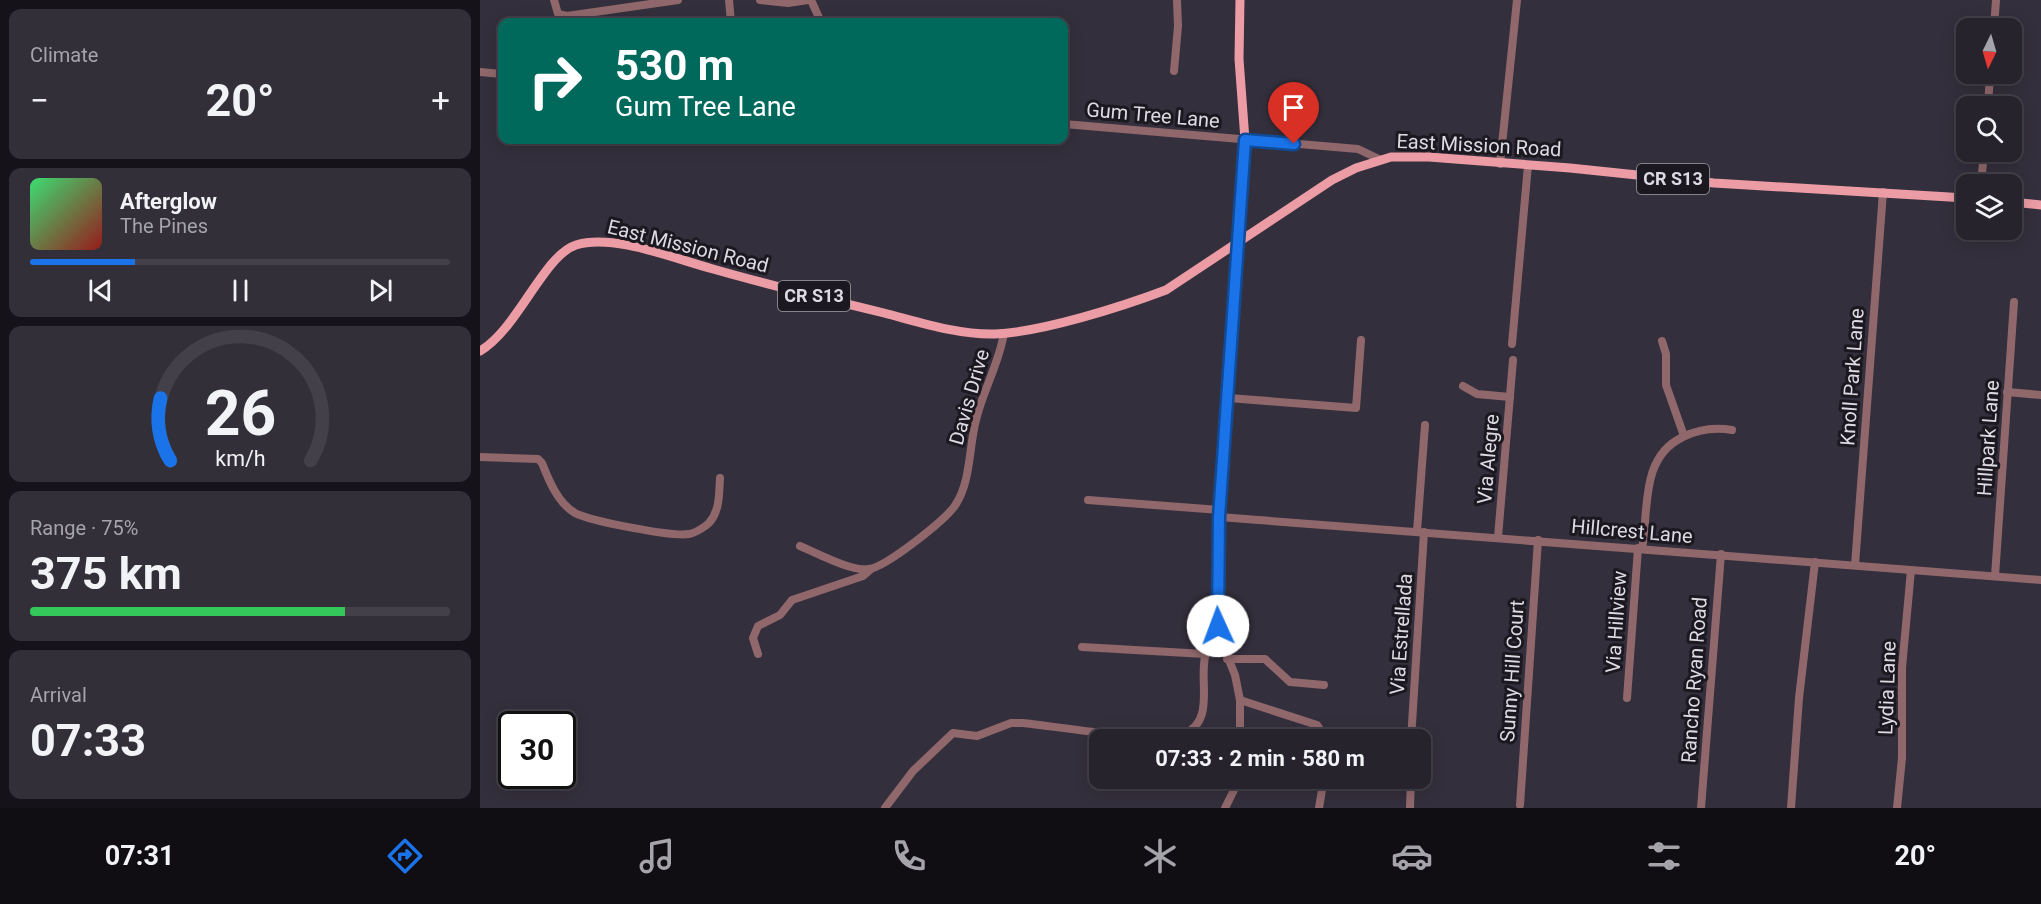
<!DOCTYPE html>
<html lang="en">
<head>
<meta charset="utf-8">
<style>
	body { margin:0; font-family:Roboto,sans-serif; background:#332f39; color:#f1f3f6; height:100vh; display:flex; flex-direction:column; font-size:22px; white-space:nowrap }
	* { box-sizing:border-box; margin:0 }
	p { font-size:20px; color:#a4a4aa }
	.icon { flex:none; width:33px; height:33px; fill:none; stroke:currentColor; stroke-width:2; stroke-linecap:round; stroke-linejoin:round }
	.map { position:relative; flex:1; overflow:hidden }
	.drawer { display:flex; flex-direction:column; gap:9px; padding:9px; background:#151319; width:480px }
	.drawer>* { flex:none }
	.guide { position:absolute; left:18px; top:18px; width:570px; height:126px; border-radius:12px; box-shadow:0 3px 15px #0003,0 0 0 2px #434049; background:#00695c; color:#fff; overflow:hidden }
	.needle { width:39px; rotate:185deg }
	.fabs { position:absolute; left:1476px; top:18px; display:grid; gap:12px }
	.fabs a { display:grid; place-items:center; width:66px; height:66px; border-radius:12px; background:#27232d; box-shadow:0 3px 15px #0003,0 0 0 2px #434049; font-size:30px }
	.speed { position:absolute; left:18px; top:711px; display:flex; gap:12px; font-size:30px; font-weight:700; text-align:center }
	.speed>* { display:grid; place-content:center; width:78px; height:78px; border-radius:50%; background:#27232d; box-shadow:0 3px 15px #0003,0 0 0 2px #434049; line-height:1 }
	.speed .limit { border:3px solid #111; border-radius:9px; background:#fff; color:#111 }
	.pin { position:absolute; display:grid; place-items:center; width:51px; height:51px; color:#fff; margin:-62px -26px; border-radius:50% 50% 50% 0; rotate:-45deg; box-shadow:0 0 6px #0007 }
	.pin .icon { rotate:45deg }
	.me { position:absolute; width:66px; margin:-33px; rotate:358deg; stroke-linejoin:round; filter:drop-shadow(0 0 4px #0008) }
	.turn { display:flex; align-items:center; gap:21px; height:126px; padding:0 18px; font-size:27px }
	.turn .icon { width:78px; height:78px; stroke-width:2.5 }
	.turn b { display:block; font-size:42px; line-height:51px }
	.big { font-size:45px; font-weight:700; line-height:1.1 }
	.drawer .widget { flex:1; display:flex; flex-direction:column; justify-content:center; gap:9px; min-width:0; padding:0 21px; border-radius:12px; background:#332f39 }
	.drawer .dial { align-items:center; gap:0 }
	.dial svg { height:156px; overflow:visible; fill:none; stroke:#434049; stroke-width:7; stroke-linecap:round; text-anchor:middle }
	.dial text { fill:#f1f3f6; stroke:none }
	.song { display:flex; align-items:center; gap:18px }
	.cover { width:72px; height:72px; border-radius:9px; background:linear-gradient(135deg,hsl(140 70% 55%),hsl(0 70% 35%)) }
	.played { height:6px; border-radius:3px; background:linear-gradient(90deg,#1a73e8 25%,#434049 25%) }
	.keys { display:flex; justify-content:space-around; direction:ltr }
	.heat { display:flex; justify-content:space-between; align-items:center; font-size:33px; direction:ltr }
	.charge { height:9px; border-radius:4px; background:linear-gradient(90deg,#34c759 75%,#434049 0) }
	.trip { position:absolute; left:609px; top:729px; width:342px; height:60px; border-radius:12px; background:#27232d; box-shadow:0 3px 15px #0003,0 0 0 2px #434049; font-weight:700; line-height:60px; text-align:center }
	.dock { display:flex; height:96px; justify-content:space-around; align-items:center; background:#100e12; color:#a4a4aa }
	.dock .icon { width:42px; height:42px }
	.dock .on { color:#1a73e8 }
	.dock b { font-size:27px; color:#f1f3f6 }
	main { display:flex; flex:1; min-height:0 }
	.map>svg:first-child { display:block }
</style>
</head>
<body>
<main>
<section class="drawer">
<div class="widget"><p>Climate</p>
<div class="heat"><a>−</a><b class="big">20°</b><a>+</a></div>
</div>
<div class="widget">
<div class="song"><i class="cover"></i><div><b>Afterglow</b><p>The Pines</p></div></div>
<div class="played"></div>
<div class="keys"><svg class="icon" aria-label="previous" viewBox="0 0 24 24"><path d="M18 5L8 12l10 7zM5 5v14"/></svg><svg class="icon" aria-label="pause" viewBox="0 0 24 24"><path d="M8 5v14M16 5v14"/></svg><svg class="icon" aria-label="next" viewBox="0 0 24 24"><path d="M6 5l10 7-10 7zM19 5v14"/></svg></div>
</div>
<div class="widget dial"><svg viewBox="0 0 100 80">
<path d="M14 69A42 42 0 1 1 86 69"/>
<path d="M14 69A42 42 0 0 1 9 37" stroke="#1a73e8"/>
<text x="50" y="56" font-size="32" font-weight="700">26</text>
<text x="50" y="72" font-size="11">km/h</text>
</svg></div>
<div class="widget"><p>Range · 75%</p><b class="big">375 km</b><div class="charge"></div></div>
<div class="widget"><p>Arrival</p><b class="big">07:33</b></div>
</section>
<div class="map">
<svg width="1561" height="808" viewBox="0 0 1561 808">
	<rect width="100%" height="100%" fill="#342f3c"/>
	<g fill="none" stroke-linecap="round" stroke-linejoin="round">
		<g stroke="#90686c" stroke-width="8">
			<path d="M74 0 78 14 87 16 198 0"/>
			<path d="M249 0 251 22"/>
			<path d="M280 0 308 3 328 0"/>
			<path d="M331 0 341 22"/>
			<path d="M1514 28 1516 0"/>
			<path d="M694 71 698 26 697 0"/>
			<path d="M0 72 22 74"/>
			<path d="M1508 106 1510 74"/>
			<path d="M584 124 878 149 901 160"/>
			<path d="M1020 164 1037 0"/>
			<path d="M1501 184 1504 152"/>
			<path d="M759 244 739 517 736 613 740 638 755 675 760 700V740"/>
			<path d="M1182 341 1186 354V385L1204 436"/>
			<path d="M1032 344 1048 165"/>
			<path d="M983 386 997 394 1030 397"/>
			<path d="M1527 392 1561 395"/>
			<path d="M749 398 876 408 881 340"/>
			<path d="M0 457 58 459 62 463C69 481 78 503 95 513 110 521 192 537 209 534 215 533 225 527 229 523 240 511 239 493 240 478"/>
			<path d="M608 500 740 510"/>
			<path d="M739 517 1561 580"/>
			<path d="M937 531 945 425"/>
			<path d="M1018 537 1033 360"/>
			<path d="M320 546C337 553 372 572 389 569 406 567 467 519 476 504 491 481 489 446 496 420 503 390 519 364 524 333"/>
			<path d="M1162 549C1169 509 1160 457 1203 437 1219 429 1234 427 1252 430"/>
			<path d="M1375 565 1403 192"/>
			<path d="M1515 576 1534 302"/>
			<path d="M602 647 725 654"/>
			<path d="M278 654 273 638 278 626 300 615 312 600 383 576 391 569"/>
			<path d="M747 659H785L810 682 844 685"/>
			<path d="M1147 698 1158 548"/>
			<path d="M760 700 837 725 847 740"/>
			<path d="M931 740 944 532"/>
			<path d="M1040 805 1058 540"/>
			<path d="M405 808 433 771 473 733 497 736 531 723H543C573 726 682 744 704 734 745 717 704 654 740 638"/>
			<path d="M745 808 754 790 755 778"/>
			<path d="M839 808 844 778"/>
			<path d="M930 808 931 778"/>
			<path d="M1221 808 1241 554"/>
			<path d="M1311 808 1319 698 1335 562"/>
			<path d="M1417 808 1422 758V668L1431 570"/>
		</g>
		<g stroke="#ec9ca5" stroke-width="9">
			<path d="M1532 202 1561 205"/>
			<path d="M759 244 765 140 759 59 760 0"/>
			<path d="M0 351C37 330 64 255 96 245 133 233 195 259 233 269 289 285 346 299 404 313 439 322 478 335 515 334 562 332 641 307 686 290L852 180 876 168 911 157H949L1090 168 1234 183 1486 198"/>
		</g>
	</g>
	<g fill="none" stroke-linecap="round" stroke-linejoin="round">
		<g stroke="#114b97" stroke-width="15">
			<path id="route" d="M738 626 739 517 765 140 814 144"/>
		</g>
		<use href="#route" stroke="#1a73e8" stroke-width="10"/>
	</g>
	<g text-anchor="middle" stroke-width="6" stroke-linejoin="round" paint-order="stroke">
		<g fill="#1b191f" stroke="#a3a0a8" stroke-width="1.5">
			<rect x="1157" y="164" width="72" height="30" rx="4.5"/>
			<rect x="298" y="281" width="72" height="30" rx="4.5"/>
		</g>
		<g font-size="18" font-weight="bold" fill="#dddae3">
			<text x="1193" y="185">CR S13</text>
			<text x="334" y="302">CR S13</text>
		</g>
		<g font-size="20" fill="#dddae3" stroke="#1b191f">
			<text transform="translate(673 115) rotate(5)" y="7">Gum Tree Lane</text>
			<text transform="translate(999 145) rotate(3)" y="7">East Mission Road</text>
			<text transform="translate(208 246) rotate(14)" y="7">East Mission Road</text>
			<text transform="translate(1372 377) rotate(-86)" y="7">Knoll Park Lane</text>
			<text transform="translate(489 397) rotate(-74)" y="7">Davis Drive</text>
			<text transform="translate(1508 438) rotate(-86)" y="7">Hillpark Lane</text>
			<text transform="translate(1008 459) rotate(-85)" y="7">Via Alegre</text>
			<text transform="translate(1152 531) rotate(5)" y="7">Hillcrest Lane</text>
			<text transform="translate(1136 622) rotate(-86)" y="7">Via Hillview</text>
			<text transform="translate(921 634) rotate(-86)" y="7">Via Estrellada</text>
			<text transform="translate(1032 671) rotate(-86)" y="7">Sunny Hill Court</text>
			<text transform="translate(1214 680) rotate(-86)" y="7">Rancho Ryan Road</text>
			<text transform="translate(1407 688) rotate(-88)" y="7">Lydia Lane</text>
		</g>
	</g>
</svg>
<div class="fabs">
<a><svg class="needle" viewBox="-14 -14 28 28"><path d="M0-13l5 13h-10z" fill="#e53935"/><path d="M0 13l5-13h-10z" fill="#a4a4aa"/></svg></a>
<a><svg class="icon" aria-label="search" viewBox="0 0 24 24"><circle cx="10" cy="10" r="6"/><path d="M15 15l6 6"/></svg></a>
<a><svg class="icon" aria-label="layers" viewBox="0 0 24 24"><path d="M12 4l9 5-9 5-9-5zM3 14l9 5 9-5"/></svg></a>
</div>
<div class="speed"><div class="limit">30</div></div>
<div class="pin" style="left:814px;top:144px;background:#d93025"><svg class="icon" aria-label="arrive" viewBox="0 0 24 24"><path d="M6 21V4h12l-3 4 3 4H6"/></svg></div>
<svg class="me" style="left:738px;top:626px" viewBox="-20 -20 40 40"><circle r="19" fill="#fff"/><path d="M0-13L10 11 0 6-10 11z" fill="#1a73e8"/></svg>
<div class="trip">07:33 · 2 min · 580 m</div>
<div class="guide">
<div class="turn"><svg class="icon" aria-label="right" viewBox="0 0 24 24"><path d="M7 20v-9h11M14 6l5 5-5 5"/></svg><div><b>530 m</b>Gum Tree Lane</div></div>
</div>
</div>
</main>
<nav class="dock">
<b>07:31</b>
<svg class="icon on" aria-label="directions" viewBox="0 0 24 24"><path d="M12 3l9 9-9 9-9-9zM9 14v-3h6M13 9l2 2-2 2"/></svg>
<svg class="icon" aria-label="music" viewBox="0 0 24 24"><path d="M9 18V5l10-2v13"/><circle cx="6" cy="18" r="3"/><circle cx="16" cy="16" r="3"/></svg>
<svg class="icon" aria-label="phone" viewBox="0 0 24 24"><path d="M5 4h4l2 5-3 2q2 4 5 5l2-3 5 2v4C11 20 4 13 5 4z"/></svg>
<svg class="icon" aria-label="climate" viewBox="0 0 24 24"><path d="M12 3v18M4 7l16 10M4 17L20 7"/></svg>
<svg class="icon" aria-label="car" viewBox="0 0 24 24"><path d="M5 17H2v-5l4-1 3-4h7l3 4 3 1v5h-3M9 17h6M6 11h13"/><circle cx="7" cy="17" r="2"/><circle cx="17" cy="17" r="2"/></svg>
<svg class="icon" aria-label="filters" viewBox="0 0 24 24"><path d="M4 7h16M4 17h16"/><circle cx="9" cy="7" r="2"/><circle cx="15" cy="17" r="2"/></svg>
<b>20°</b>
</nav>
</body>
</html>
